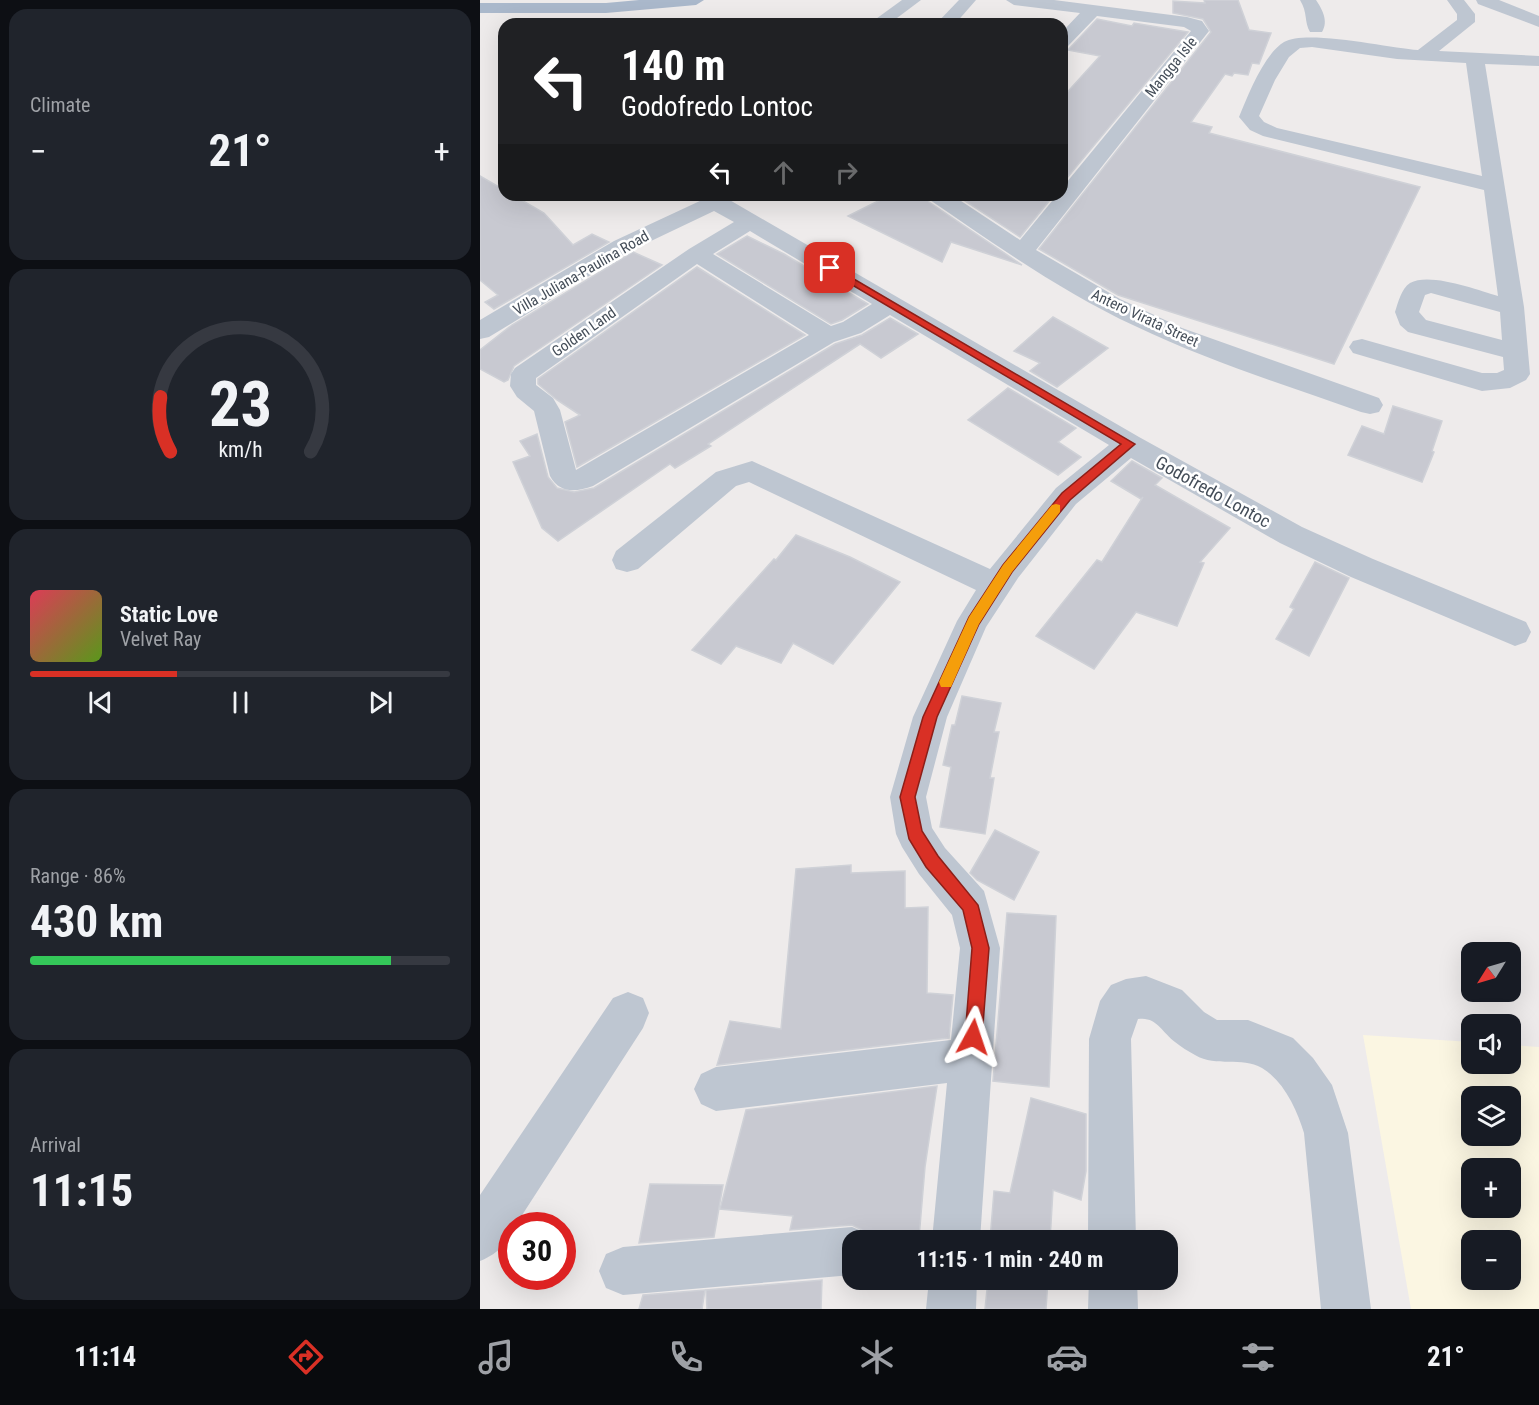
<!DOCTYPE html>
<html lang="en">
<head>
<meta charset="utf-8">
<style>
	body { margin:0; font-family:"Roboto Condensed",sans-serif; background:#20242c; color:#f1f3f6; height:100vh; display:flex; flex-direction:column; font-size:22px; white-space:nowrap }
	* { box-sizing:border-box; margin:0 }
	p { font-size:20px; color:#9ea1a6 }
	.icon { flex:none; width:33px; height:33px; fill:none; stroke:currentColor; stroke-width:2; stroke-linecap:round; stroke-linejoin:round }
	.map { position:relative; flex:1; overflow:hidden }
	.details { display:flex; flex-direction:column; gap:9px; padding:9px; background:#0d0f14; width:480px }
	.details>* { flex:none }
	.top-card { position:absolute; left:18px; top:18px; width:570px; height:183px; border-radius:18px; box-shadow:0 6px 24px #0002; background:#202124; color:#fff; overflow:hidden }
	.needle { width:39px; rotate:233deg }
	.tools { position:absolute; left:981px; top:942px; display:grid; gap:12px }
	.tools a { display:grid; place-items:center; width:60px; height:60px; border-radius:12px; background:#171b24; box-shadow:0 6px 24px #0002; font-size:30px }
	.speed { position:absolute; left:18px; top:1212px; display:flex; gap:12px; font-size:30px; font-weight:700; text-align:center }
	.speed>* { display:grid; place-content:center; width:78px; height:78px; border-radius:50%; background:#171b24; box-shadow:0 6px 24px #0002; line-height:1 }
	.speed .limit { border:9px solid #d22; background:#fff; color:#111 }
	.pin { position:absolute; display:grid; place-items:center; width:51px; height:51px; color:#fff; margin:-26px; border-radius:12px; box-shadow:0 3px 9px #0006 }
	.me { position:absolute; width:66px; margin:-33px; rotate:5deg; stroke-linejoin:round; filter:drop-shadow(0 0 4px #0008) }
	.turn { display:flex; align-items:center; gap:21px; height:126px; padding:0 24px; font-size:27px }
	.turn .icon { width:78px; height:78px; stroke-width:2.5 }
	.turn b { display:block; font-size:42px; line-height:51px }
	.lanes { display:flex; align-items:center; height:57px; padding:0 24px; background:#0003; justify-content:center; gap:30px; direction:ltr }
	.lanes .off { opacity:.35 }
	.big { font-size:45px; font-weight:700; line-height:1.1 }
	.details .card { flex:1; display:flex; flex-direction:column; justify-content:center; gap:9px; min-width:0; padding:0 21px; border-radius:18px; background:#20242c }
	.details .dial { align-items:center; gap:0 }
	.dial svg { height:156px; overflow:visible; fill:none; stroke:#363941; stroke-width:7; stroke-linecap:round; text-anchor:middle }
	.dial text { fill:#f1f3f6; stroke:none }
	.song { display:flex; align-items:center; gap:18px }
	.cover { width:72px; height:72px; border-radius:9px; background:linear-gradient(135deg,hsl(350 70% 55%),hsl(90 70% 35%)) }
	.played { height:6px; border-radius:3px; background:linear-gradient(90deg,#d93025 35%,#363941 35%) }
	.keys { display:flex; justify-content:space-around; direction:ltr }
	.heat { display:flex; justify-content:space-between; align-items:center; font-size:33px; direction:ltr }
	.charge { height:9px; border-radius:4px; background:linear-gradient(90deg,#34c759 86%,#363941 0) }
	.trip { position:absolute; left:362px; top:1230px; width:336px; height:60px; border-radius:18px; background:#171b24; box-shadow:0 6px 24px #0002; font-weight:700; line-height:60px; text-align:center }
	.dock { display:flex; height:96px; justify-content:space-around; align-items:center; background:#090b0e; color:#9ea1a6 }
	.dock .icon { width:42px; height:42px }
	.dock .active { color:#d93025 }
	.dock b { font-size:27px; color:#f1f3f6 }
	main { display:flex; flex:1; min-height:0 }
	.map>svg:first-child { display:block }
</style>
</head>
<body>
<main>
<section class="details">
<div class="card"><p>Climate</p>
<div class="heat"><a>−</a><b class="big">21°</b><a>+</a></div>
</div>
<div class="card dial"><svg viewBox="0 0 100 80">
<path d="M14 69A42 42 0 1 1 86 69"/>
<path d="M14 69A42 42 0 0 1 9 41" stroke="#d93025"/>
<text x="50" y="56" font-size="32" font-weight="700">23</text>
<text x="50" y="72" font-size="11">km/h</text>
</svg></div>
<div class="card">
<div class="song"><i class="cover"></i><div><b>Static Love</b><p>Velvet Ray</p></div></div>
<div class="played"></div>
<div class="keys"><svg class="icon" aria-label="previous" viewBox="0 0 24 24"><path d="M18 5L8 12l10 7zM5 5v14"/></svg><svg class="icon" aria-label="pause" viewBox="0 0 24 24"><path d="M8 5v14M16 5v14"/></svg><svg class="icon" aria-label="next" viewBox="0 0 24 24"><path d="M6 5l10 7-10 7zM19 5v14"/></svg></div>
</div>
<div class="card"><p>Range · 86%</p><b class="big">430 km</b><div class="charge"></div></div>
<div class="card"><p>Arrival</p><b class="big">11:15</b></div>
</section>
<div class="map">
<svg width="1059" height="1309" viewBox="0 0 1059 1309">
	<rect width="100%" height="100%" fill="#eeebeb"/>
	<path fill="#fbf6e2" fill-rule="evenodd" d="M883 1035 991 1042 992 1064H1030L1031 1045 1059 1047V1309H931ZM992 1096H1030V1136H992ZM992 1168H1030V1208H992ZM1030 1240V1280H992V1240Z"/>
	<g fill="#c8c9d1" stroke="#cfd1d7" stroke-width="1.5">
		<path d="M724 0H758L769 30 791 33 779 64 772 63 768 75 754 73 752 76 745 74 711 122 732 127 729 133 940 187 854 364 638 295 559 249 731 32 723 19 693 13V1L725 3Z"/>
		<path d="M617 19 652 26 654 23 708 32 582 184V98L620 56 588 50Z"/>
		<path d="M0 176 24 190V195H33L64 213 93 245 112 234 129 242 14 309 5 302 18 295 0 280Z"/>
		<path d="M410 195H445L449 202 542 265 471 242 462 262 368 216Z"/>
		<path d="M476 195H574L540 237Z"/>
		<path d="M267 236 304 254 388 304 362 320 351 324 237 254Z"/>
		<path d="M153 252 182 265 34 366 28 380 24 382 0 369V350L32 325Z"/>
		<path d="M217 267 325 335 97 467 85 422 100 415 77 400 58 384V379Z"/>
		<path d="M573 317 628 348 577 387 550 371 560 363 534 351Z"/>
		<path d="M410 318 438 334 401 358 380 344 228 444 231 446 195 468 190 464 78 541 62 528 33 462 50 456 40 441 57 434 68 477 77 488 94 492 114 488 355 344 382 335Z"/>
		<path d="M528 388 596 428 578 442 601 457 578 475 488 420Z"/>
		<path d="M913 406 962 421 952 451 954 452 942 482 868 455 882 426 904 434Z"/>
		<path d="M652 461 682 478 675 485 750 528 720 562 724 563 697 626 656 612 614 669 556 636 617 560 622 562 663 497 661 499 631 481Z"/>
		<path d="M316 535 370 557 420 582 353 664 313 643 301 663 256 646 241 664 212 650 294 559 296 560Z"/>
		<path d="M835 562 869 578 829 656 796 639 814 609 810 607Z"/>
		<path d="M482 696 521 703 514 732H519L510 778H514L505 834 460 827 471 767 463 765 472 725H475Z"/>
		<path d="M515 830 559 852 534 900 497 880 490 873Z"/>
		<path d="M371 865V873L425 871V908L448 907 447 993 473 995 469 1038 237 1065 250 1021 301 1029 316 869Z"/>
		<path d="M527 913 576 916 569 1087 513 1081Z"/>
		<path d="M457 1086 445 1167 439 1238 392 1235 372 1225 310 1230 313 1216 240 1209 266 1110Z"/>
		<path d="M551 1098 606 1114V1171L601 1200 573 1190 570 1240H510L514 1191 530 1193Z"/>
		<path d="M170 1184 243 1185 234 1237 159 1243Z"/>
		<path d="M342 1280 341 1309H227L226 1290Z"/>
		<path d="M508 1280H568L566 1309H505Z"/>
		<path d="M225 1290 222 1309H159L163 1295Z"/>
	</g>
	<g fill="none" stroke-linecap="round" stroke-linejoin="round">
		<g fill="#bec6d1" fill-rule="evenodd">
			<path d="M422 0H441L409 24H389Z"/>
			<path d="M479 0H496L475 24H456Z"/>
			<path d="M526 0H574L707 17 722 21 729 31 556 250 640 299 702 328 899 398 903 405 899 412 890 414 881 412C805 385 728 361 655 326 582 292 516 245 450 200L447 195H472L540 240 577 195H582V188L711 31 704 27 617 16 588 46 582 47V32L600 13 534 5Z"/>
			<path d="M820 0H836C842 9 849 21 842 32H830C824 22 828 13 820 0Z"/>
			<path d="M967 0H984L995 14V22L959 51 1059 56V66L1005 64 1044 307 1050 374 1046 380 1030 388 1002 391 873 353 869 347 873 341 882 339 1002 373H1017L1024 370 1023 357 928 332 920 325 915 312C918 303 921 289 930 283 950 272 997 290 1018 296L1004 190 783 136 770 130 759 117C768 95 784 54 804 42 826 29 909 48 938 50L977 20V14ZM832 47 917 59 986 63 1002 176 797 128 784 122 779 116 795 80 809 57 820 48ZM951 293 1020 312 1022 340 946 320 939 312 945 295Z"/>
			<path d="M996 0H1019L1059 16V27L998 4Z"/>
			<path d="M218 195H241L659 437 822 527 893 559 1046 622 1051 632 1046 642 1035 646 871 577 800 543 651 458 596 504 538 578 506 627 467 717 446 797 452 828 465 848 504 891 520 948 500 1240H452L467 1083 236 1111 221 1104 214 1089 221 1074 236 1067 471 1040 480 948 472 915 439 874 422 847 416 834 410 797 433 717 477 621 496 590 269 482 256 486 158 569 147 572 136 569 132 560 136 551 236 472 272 461 510 569 576 488 629 445 410 315 381 333 354 342 113 486C96 492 80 494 70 476L54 411 37 397 30 386 31 374 35 368 209 249 254 222 234 211 150 251 9 337 0 339V320L134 241 222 200ZM270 231 392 304 363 322 351 326 233 254ZM217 264 329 335 96 470 80 410 73 398 56 385V378Z"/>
			<path d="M666 976 702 990 724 1012 737 1020H768L813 1038 833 1058 852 1085 868 1133 891 1309H841L824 1133C817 1110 804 1081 782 1068 761 1056 737 1068 715 1055 708 1051 701 1047 695 1042 682 1032 676 1016 658 1019L651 1039 656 1240H608L609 1039 620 1001 631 985 646 979Z"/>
			<path d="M148 992 163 998 169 1013 163 1028 35 1226H32C32 1243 14 1255 0 1261V1195L133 998Z"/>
			<path d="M372 1227 389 1234 392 1240H372V1275L143 1295 126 1288 119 1271 126 1254 143 1247Z"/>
			<path d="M449 1280H497L496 1309H446Z"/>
			<path d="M609 1280H657L658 1309H608Z"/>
		</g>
		<path fill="#aab8cb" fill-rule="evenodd" d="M159 0H224L216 5 126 13H0V3H126Z"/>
	</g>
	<path fill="#d93025" stroke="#8d1f18" stroke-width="1.5" d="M350 265 655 444 590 500 532 572 499 624 457 717 435 797 442 831 458 856 498 905 509 948 502 1037 500 1043 493 1046 487 1043 485 1037 492 948 483 910 446 867 429 839 420 797 443 717 489 617 523 565 582 493 641 444 347 270V266Z"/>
	<path fill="#f59e0b" d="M576 504 580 505V512L532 572 499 624 471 687H461L459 682 489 617 523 565 572 505Z"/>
	<g text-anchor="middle" stroke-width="5" stroke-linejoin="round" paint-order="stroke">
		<g font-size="15" fill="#444d58" stroke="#fff">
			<text transform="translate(691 67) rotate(-51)" y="5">Mangga Isle</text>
			<text transform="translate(101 273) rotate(-30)" y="5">Villa Juliana-Paulina Road</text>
			<text transform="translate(665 318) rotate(25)" y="5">Antero Virata Street</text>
			<text transform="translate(104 332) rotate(-35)" y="5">Golden Land</text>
		</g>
		<g font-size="18" fill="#444d58" stroke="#fff">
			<text transform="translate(733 492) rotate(29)" y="6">Godofredo Lontoc</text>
		</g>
	</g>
</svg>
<div class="tools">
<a><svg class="needle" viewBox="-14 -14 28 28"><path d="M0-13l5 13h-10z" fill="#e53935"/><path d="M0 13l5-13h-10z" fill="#9ea1a6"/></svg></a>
<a><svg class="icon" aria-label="sound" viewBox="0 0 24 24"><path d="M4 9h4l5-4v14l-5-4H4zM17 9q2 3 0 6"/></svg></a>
<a><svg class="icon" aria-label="layers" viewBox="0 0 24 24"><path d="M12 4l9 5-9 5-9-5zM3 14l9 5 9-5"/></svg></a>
<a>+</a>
<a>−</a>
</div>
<div class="speed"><div class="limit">30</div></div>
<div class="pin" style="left:350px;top:268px;background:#d93025"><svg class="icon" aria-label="arrive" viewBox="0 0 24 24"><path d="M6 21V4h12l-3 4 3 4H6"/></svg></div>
<svg class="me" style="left:493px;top:1037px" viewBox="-20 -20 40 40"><path d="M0-17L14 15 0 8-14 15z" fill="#d93025" stroke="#fff" stroke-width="4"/></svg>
<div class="trip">11:15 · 1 min · 240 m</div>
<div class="top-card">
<div class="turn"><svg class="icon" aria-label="left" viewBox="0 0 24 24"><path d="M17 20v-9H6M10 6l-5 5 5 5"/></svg><div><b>140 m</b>Godofredo Lontoc</div></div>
<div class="lanes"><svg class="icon" aria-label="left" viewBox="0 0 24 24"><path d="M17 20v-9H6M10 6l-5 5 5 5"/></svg><svg class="icon off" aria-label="ahead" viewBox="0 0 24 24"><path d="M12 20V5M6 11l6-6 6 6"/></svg><svg class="icon off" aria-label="right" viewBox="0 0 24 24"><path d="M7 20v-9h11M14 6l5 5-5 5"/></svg></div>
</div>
</div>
</main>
<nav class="dock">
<b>11:14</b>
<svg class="icon active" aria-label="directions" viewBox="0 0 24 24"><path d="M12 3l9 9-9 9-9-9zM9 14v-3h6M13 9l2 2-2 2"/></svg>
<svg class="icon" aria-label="music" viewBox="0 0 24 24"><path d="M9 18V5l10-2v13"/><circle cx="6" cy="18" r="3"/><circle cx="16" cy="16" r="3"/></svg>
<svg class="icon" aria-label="phone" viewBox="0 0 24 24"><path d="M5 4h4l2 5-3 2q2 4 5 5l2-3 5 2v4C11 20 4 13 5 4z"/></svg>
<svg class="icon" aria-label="climate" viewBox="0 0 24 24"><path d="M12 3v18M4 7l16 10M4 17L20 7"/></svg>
<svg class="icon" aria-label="car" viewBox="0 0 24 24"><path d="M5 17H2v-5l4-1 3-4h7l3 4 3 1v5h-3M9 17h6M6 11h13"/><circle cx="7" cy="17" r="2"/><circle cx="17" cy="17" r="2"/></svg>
<svg class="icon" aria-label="filters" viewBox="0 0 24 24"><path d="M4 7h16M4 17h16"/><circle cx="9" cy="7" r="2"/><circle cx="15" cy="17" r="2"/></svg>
<b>21°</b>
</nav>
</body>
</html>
